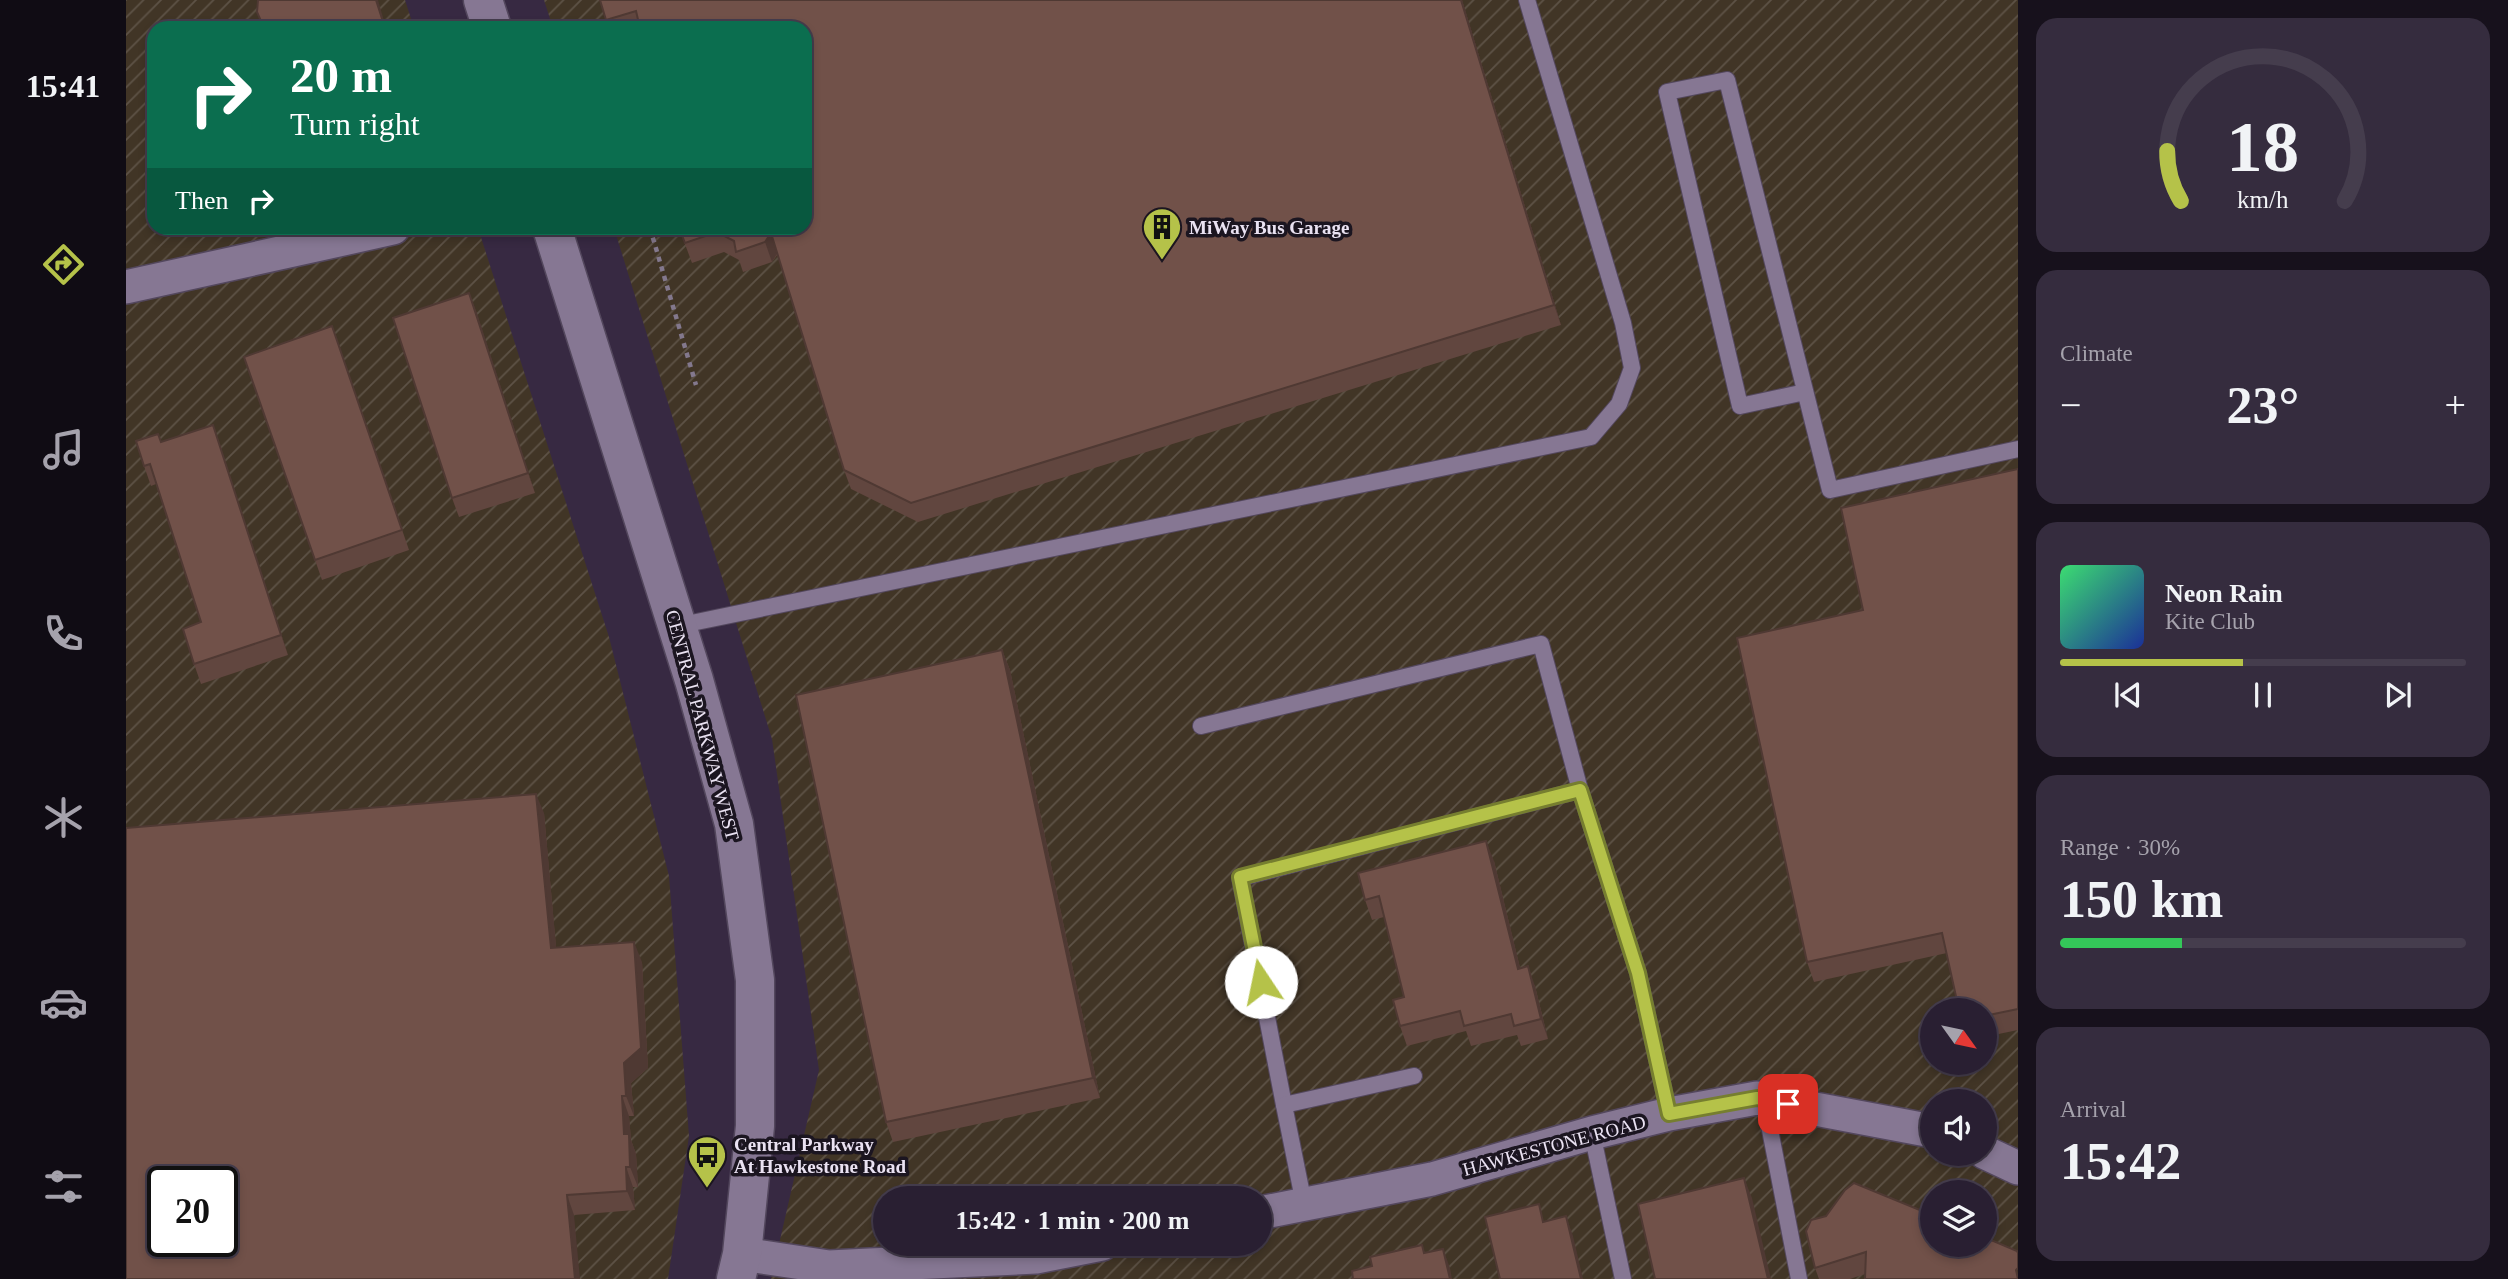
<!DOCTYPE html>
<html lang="en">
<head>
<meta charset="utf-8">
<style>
	body { margin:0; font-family:"Times New Roman",serif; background:#352c3e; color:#f1f3f6; height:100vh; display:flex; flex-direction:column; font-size:26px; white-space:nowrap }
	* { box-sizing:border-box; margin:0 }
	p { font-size:23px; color:#a5a2ac }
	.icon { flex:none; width:38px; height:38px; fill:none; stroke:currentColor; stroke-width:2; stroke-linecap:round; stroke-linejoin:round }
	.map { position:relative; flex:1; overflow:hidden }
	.side { display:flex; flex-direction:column; gap:18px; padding:18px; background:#17111c; width:490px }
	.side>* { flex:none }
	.top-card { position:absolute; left:21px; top:21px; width:665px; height:214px; border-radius:21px; box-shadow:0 4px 10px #0003,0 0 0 2px #453d4d; background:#0b6e4f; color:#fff; overflow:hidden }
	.needle { width:46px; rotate:123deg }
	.tools { position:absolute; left:1794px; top:998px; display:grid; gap:14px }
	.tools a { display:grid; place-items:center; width:77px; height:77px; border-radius:50%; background:#291f32; box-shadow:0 4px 10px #0003,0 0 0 2px #453d4d; font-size:35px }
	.speed { position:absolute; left:21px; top:1166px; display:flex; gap:14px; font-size:35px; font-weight:700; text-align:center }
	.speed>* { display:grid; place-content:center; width:91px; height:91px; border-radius:50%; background:#291f32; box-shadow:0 4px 10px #0003,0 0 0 2px #453d4d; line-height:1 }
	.speed .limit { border:4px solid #111; border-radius:10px; background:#fff; color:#111 }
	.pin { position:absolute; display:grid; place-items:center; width:60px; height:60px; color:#fff; margin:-30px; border-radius:14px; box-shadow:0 4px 10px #0006 }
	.me { position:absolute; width:77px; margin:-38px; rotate:349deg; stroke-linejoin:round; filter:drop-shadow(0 0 5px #0008) }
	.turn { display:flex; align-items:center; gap:24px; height:147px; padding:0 28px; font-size:32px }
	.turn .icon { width:91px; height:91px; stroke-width:2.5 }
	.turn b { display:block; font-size:49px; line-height:60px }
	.then { display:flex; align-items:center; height:66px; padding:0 28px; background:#0003; gap:14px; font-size:26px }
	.big { font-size:52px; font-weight:600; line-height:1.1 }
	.side .widget { flex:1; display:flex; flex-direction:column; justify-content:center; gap:10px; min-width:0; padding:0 24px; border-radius:21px; background:#352c3e }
	.side .dial { align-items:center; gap:0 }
	.dial svg { height:182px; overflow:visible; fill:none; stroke:#453d4d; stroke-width:7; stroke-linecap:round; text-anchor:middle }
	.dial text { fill:#f1f3f6; stroke:none }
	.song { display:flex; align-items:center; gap:21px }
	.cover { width:84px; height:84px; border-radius:10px; background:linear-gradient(135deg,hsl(140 70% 55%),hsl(230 70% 35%)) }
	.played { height:7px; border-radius:4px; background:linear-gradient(90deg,#b5c249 45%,#453d4d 45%) }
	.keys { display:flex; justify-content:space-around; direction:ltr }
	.heat { display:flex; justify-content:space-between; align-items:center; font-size:38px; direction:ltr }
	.charge { height:10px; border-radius:5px; background:linear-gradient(90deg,#34c759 30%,#453d4d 0) }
	.trip { position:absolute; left:747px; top:1186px; width:399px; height:70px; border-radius:35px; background:#291f32; box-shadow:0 4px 10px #0003,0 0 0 2px #453d4d; font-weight:600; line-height:70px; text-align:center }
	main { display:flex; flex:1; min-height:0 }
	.tab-bar { display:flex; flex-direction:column; width:126px; justify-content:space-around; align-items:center; background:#100c14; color:#a5a2ac }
	.tab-bar .icon { width:49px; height:49px }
	.tab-bar .active { color:#b5c249 }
	.tab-bar b { font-size:32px; color:#f1f3f6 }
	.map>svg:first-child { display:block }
</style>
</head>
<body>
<main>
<nav class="tab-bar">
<b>15:41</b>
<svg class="icon active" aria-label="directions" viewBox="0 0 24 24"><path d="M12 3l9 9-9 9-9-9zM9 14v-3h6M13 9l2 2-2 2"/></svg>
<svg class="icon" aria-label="music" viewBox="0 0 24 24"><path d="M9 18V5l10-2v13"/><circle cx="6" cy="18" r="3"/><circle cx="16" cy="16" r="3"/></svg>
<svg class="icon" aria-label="phone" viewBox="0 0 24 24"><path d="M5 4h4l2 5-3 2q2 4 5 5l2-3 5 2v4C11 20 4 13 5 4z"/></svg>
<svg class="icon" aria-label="climate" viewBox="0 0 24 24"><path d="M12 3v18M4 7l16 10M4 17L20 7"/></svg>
<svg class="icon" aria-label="car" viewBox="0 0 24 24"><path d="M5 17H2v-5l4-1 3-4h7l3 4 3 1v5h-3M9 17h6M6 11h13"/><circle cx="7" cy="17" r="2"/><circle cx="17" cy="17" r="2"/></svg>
<svg class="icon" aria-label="filters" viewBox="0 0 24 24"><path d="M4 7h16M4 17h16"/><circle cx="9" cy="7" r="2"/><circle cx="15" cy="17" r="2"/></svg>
</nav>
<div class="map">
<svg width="1892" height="1279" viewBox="0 0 1892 1279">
	<defs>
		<pattern id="industrial-furrows" width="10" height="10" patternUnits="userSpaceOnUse" patternTransform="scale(1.75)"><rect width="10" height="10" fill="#413526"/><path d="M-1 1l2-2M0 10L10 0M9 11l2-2" fill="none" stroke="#5d5246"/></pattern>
	</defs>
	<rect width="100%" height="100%" fill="#372942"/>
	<g fill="url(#industrial-furrows)" fill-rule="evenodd">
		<path d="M0 0H279L288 28H28V228H352L483 637 543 876 563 1136 542 1279H0ZM37 1181H96V1241H37Z"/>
		<path d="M418 0H1892V1279H645L693 1070 646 739 488 228H679V28H427ZM1806 1010H1858V1062H1806ZM1806 1101H1858V1153H1806ZM1806 1192H1858V1244H1806ZM760 1199H1134V1244H760Z"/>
	</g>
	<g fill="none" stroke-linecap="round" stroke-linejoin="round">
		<g stroke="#53475d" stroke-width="18">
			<g id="lane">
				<path d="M1679 392 1614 406 1541 92 1601 80 1704 490 1892 449"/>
				<path d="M551 626 1465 437 1493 404 1506 368 1497 323 1401 0"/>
				<path d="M1075 726 1415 644 1454 790"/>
				<path d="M1638 1099 1673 1279"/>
				<path d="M1158 1105 1114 878 1454 790 1512 973 1543 1114"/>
				<path d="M1466 1133 1497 1279"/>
				<path d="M1178 1204 1158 1105 1288 1076"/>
			</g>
		</g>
		<g stroke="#53475d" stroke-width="36">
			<g id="street">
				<path d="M0 287 267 228"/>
				<path d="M1858 1152 1892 1168"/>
				<path d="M1134 1213 1306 1179 1466 1133 1543 1114 1631 1098 1806 1131"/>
				<path d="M616 1254 703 1267 910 1257 976 1244"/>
			</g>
		</g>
		<g stroke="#53475d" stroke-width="41">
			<g id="secondary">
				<path d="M357 0 366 28"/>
				<path d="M426 228 568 680 608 824 629 980V1126L616 1254 610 1279"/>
			</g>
		</g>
		<path stroke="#83788d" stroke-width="4.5" stroke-dasharray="5 5" stroke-linecap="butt" d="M524 228 570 385"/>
		<use href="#lane" stroke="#867793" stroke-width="16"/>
		<use href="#street" stroke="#867793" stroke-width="33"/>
		<use href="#secondary" stroke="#867793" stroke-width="38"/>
	</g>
	<g fill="#61463f">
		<path d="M474 0H1336L1435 325 792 522 725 489 718 470 652 254 646 262 617 272 613 260 598 252 566 263 553 228 679 28H483Z"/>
		<path d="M343 293 409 493 333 517 326 498Z"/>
		<path d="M206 326 283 550 196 580 118 357Z"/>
		<path d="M87 425 162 655 75 684 68 664 75 622 30 484 25 486 18 466 36 442Z"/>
		<path d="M1892 469V1030L1858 1037V1010L1821 953 1688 982 1681 962 1737 610Z"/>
		<path d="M876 650 884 670 974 1098 767 1142 760 1122Z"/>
		<path d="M418 813 430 947 516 962 522 1068 505 1083 508 1116H503L505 1140 510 1154 512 1187H507L509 1210 448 1215 0 1279Z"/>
		<path d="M1368 861 1394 968 1409 986 1422 1039 1395 1046 1391 1035 1345 1046 1340 1031 1281 1046 1274 1026 1278 997 1258 917 1246 920 1239 900Z"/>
		<path d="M1806 1215 1739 1274 1724 1279H1693L1689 1268Z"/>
	</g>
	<g fill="#4f3933">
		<path d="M250 0H252L260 28H259Z"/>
		<path d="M1335 0H1336L1435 325 1428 305Z"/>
		<path d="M645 233 652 252 646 262 639 242Z"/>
		<path d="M343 293 351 313 409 493 402 473Z"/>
		<path d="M87 425 94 445 162 655 155 635Z"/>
		<path d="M876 650 884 670 974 1098 967 1078Z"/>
		<path d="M410 794 418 813 432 968 425 948Z"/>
		<path d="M1360 841 1368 861 1399 988 1392 969Z"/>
		<path d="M508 942 516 962 522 1068 505 1083 508 1116 500 1096 498 1063Z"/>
		<path d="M1402 966 1409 986 1422 1039 1415 1019Z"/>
		<path d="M496 1096 503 1116 505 1140 510 1154 512 1187 504 1167 498 1134Z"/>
		<path d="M500 1167 507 1187 509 1210 501 1191Z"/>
		<path d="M1618 1178 1626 1198 1645 1279H1642Z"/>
		<path d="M441 1195 448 1215 454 1279H449Z"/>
		<path d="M1440 1216 1447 1236 1457 1279H1455Z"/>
		<path d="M1317 1249 1324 1268 1326 1279H1324Z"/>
	</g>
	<g fill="#715149" stroke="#4f3933" stroke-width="2" fill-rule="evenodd">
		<path d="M132 0H250L259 28H138L131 12Z"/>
		<path d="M474 0H1335L1428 305 785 503 718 470 645 233 639 242 610 252 608 241 591 232 559 243 553 228H679V28H514L510 11 480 20Z"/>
		<path d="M343 293 402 473 326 498 267 318Z"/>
		<path d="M206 326 276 530 189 560 118 357Z"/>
		<path d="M87 425 155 635 68 664 57 629 75 622 24 464 18 466 10 441 32 434 35 442Z"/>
		<path d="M1892 469V1009L1858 1016V1010H1833L1816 933 1681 962 1611 638 1737 610 1715 508Z"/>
		<path d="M876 650 967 1078 760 1122 670 695Z"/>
		<path d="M410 794 425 948 508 942 515 1048 498 1063 500 1096H496L498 1134H503L504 1167H500L501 1191 441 1195 449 1279H0V828ZM37 1181H96V1241H37Z"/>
		<path d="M1360 841 1392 969 1402 966 1415 1019 1388 1026 1385 1014 1338 1026 1334 1011 1274 1026 1267 1000 1278 997 1253 896 1239 900 1232 873Z"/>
		<path d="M1618 1178 1642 1279H1529L1512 1204Z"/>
		<path d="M1728 1183 1806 1215V1244H1858V1237L1891 1251 1892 1253V1268L1890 1270 1892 1279H1739L1740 1252 1689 1268 1680 1231 1685 1220 1700 1216 1719 1190Z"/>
		<path d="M1413 1204 1417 1222 1440 1216 1455 1279H1374L1359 1217Z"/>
		<path d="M1296 1245 1298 1253 1317 1249 1324 1279H1227L1226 1271 1246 1266 1244 1257Z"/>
	</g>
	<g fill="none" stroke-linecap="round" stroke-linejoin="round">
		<g stroke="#767e2f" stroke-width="18">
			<path id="route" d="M1135 982 1114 877 1454 790 1512 973 1543 1114 1631 1098 1662 1104"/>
		</g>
		<use href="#route" stroke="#b5c249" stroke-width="12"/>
	</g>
	<defs>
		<g id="building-pin" transform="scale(2.0125)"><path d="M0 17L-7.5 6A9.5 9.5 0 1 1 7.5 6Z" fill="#b5c249" stroke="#1b1520"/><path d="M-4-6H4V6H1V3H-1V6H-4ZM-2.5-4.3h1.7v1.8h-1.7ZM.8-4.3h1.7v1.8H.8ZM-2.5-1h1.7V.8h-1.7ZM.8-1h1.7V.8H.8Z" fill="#111"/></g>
		<g id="bus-pin" transform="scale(2.0125)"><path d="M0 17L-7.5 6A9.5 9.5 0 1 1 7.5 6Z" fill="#b5c249" stroke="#1b1520"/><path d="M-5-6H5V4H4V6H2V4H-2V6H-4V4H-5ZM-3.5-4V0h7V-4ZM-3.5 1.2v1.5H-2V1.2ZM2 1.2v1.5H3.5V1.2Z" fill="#111"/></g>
	</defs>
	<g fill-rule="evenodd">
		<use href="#building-pin" x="1036" y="227"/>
		<use href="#bus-pin" x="581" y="1155"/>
	</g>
	<g text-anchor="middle" stroke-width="7" stroke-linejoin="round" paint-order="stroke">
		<g font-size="19" font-weight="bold" fill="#eae2f2" stroke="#1b1520" text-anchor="start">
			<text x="1063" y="234">MiWay Bus Garage</text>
			<text x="608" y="1151">Central Parkway<tspan x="608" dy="22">At Hawkestone Road</tspan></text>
		</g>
		<g font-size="19" fill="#eae2f2" stroke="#1b1520">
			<text transform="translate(577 725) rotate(75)" y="7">CENTRAL PARKWAY WEST</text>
			<text transform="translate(1428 1145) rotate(-15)" y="7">HAWKESTONE ROAD</text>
		</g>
	</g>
</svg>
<div class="tools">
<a><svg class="needle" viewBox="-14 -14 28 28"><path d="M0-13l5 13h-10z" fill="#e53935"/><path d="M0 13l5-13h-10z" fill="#a5a2ac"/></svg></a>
<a><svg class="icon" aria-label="sound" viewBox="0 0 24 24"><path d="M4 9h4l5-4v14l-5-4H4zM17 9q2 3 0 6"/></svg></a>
<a><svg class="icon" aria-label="layers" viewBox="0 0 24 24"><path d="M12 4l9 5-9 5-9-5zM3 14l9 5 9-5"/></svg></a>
</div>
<div class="speed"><div class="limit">20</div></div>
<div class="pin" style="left:1662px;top:1104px;background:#d93025"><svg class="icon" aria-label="arrive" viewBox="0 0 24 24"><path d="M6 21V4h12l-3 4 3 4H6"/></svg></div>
<svg class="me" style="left:1135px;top:982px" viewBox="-20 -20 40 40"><circle r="19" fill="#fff"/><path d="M0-13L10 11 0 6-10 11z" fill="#b5c249"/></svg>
<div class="trip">15:42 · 1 min · 200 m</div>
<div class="top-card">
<div class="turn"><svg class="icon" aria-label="right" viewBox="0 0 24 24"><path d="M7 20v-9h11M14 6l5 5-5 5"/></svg><div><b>20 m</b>Turn right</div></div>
<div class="then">Then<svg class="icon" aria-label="right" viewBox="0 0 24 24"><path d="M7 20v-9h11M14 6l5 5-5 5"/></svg></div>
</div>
</div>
<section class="side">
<div class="widget dial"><svg viewBox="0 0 100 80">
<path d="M14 69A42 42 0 1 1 86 69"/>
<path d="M14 69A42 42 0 0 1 8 47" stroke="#b5c249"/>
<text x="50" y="56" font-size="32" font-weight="700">18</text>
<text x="50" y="72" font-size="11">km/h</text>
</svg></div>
<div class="widget"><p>Climate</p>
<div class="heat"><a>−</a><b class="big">23°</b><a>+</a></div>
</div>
<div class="widget">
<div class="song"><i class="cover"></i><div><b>Neon Rain</b><p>Kite Club</p></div></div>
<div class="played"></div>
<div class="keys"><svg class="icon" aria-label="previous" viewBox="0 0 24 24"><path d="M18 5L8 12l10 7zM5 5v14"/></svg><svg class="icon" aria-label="pause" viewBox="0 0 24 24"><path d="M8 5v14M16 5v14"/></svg><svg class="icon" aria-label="next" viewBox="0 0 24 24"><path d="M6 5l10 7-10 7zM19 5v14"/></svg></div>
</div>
<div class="widget"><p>Range · 30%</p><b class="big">150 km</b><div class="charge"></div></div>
<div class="widget"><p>Arrival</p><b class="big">15:42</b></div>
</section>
</main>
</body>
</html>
